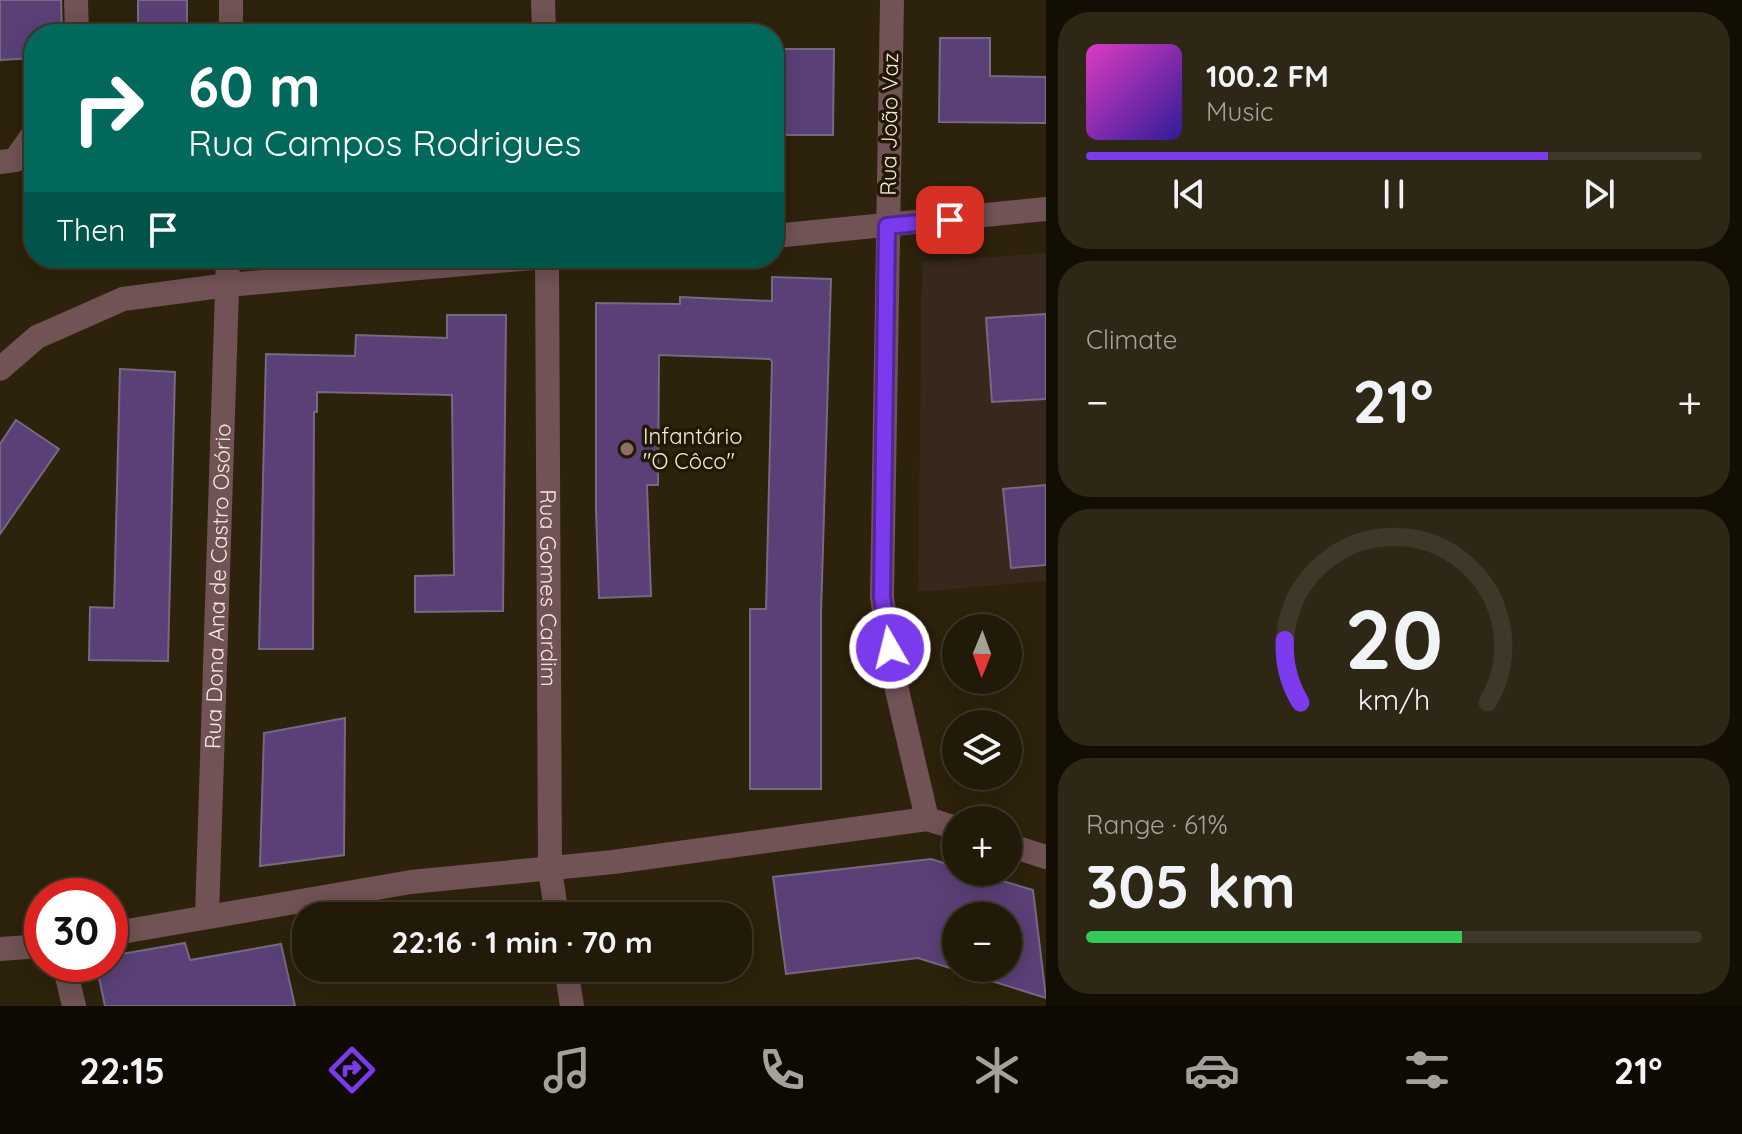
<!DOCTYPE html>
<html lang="en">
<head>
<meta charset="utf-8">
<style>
	body { margin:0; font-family:Quicksand,sans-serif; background:#2e2716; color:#f1f3f6; height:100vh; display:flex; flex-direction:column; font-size:30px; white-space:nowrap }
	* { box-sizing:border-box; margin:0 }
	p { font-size:26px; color:#a2a19c }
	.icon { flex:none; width:44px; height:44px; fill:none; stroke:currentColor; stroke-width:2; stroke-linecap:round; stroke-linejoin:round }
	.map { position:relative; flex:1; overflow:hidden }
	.details { display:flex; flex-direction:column; gap:12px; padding:12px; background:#130e04; width:696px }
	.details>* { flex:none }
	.hud { position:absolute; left:24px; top:24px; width:760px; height:244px; border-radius:32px; box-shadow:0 4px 20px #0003,0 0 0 2px #3f3829; background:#00695c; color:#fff; overflow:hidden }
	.needle { width:52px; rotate:181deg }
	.tools { position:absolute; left:942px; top:614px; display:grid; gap:16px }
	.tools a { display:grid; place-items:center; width:80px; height:80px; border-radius:50%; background:#221a08; box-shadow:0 4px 20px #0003,0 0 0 2px #3f3829; font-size:40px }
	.speed { position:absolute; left:24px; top:878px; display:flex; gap:16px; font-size:40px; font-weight:700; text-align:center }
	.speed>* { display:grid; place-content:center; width:104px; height:104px; border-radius:50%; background:#221a08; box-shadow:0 4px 20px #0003,0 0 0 2px #3f3829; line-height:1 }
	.speed .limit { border:12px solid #d22; background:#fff; color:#111 }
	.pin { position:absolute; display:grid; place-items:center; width:68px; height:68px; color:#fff; margin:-34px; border-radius:16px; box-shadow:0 4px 12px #0006 }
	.me { position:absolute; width:88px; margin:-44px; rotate:352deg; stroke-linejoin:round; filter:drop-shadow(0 0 6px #0008) }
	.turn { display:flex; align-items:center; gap:28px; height:168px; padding:0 32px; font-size:36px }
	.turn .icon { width:104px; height:104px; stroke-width:2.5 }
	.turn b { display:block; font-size:56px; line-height:68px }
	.then { display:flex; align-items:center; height:76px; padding:0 32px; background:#0003; gap:16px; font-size:30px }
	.big { font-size:60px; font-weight:800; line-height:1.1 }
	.details .widget { flex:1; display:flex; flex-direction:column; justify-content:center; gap:12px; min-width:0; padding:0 28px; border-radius:32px; background:#2e2716 }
	.details .dial { align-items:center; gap:0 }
	.dial svg { height:208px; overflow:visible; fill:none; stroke:#3f3829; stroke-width:7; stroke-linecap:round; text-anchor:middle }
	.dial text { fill:#f1f3f6; stroke:none }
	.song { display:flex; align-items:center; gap:24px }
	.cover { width:96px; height:96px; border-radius:12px; background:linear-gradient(135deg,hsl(310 70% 55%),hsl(250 70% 35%)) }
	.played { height:8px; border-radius:4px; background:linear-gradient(90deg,#7c3aed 75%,#3f3829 75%) }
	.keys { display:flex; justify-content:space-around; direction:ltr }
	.heat { display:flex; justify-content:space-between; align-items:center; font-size:44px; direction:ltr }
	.charge { height:12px; border-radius:6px; background:linear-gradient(90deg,#34c759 61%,#3f3829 0) }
	.trip { position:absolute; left:292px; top:902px; width:460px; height:80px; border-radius:32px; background:#221a08; box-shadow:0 4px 20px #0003,0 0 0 2px #3f3829; font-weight:800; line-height:80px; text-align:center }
	.tab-bar { display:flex; height:128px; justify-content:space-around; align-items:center; background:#0e0a03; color:#a2a19c }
	.tab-bar .icon { width:56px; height:56px }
	.tab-bar .selected { color:#7c3aed }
	.tab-bar b { font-size:36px; color:#f1f3f6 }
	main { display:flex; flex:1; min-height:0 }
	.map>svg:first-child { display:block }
</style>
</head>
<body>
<main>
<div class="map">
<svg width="1046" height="1006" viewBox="0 0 1046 1006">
	<rect width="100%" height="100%" fill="#2d220b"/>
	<path fill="#37271d" d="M1046 253V581L918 592 922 262Z"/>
	<g fill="#5a4077" stroke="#746a82" stroke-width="2" fill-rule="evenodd">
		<path d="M0 0H61L62 34H34V58L0 60Z"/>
		<rect x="138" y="0" width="49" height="34"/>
		<path d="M940 38H990V76L1046 77V123L939 122Z"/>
		<path d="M784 49H834L833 135H783Z"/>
		<path d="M772 277 831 279 821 614V789H750V609H766L772 362 770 359 659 355 658 485H647L651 596 599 598 596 510V303L680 304V297L772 301Z"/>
		<path d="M1046 314V399L992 402 986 318Z"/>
		<path d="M447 315H506L503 611 415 612V576L454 575 452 395 317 392V412H314L313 649H259L266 354 355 356 356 335 447 338Z"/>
		<path d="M120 369 175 372 168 661 89 660 90 607 114 608Z"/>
		<path d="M16 420 59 449 0 534V444Z"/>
		<path d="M1046 485V565L1011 568 1003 489Z"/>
		<path d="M345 718 344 855 260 866 264 733Z"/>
		<path d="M931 859 956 867V872H972L1033 890 1046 998 918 958 786 974 773 877ZM956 916H1008V968H956Z"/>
		<path d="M185 943 190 960 281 944 295 1006H105L96 964H110V956Z"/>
	</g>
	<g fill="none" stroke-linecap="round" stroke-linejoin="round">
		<g stroke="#715255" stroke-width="24">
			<path d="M76 0 77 34"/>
			<path d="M543 0 544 34"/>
			<path d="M892 0 882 597 893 673 927 819"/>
			<path d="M231 34V0"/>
			<path d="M0 162 15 160 34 133"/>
			<path d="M774 236 1046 209"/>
			<path id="s1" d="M547 258 550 870 557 916"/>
			<path d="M0 369 37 337 123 299 228 285 533 258"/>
			<path d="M1008 845 1046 857"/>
			<path id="s2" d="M207 916 228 258"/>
			<path d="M110 934 411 882 613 862 927 819 956 828"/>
			<path d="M0 949 42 946"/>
			<path d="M64 964 74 1006"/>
			<path d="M566 968 572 1006"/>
		</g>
	</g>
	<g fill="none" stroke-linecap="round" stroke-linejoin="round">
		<g stroke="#51269a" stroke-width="20">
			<path id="route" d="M890 648 882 597 887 226 950 220"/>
		</g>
		<use href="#route" stroke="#7c3aed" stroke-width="14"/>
	</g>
	<circle fill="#8d6e63" stroke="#231803" stroke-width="3" cx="627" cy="449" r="8"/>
	<g text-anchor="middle" stroke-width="7" stroke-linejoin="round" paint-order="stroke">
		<g font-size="22" fill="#f1eadc" stroke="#231803">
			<text transform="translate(889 124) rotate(-89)" y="8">Rua João Vaz</text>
			<text dy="8" stroke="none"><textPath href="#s2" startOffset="330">Rua Dona Ana de Castro Osório</textPath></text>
			<text dy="8" stroke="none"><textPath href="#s1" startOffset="330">Rua Gomes Cardim</textPath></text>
		</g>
		<g font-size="22" fill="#f1eadc" stroke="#231803" text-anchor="start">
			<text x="643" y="444">Infantário<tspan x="643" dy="25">"O Côco"</tspan></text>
		</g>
	</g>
</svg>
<div class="tools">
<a><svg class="needle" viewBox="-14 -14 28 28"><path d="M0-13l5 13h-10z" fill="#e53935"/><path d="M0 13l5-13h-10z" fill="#a2a19c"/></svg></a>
<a><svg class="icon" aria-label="layers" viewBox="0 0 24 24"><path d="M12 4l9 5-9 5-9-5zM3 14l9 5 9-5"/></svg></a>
<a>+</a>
<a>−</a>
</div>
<div class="speed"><div class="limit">30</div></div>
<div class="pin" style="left:950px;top:220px;background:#d93025"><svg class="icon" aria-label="arrive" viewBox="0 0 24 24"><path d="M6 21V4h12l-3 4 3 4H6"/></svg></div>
<svg class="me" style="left:890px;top:648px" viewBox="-20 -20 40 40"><circle r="17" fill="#7c3aed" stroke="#fff" stroke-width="3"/><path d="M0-11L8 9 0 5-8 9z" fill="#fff"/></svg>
<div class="trip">22:16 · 1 min · 70 m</div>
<div class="hud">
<div class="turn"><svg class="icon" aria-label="right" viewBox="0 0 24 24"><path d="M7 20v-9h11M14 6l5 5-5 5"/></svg><div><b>60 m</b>Rua Campos Rodrigues</div></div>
<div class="then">Then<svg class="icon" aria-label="arrive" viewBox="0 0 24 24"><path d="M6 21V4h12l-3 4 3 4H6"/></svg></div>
</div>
</div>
<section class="details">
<div class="widget">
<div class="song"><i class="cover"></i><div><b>100.2 FM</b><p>Music</p></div></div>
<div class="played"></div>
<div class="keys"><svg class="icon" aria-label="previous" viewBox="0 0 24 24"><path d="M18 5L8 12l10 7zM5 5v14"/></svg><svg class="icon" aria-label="pause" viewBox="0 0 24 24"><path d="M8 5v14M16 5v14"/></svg><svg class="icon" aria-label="next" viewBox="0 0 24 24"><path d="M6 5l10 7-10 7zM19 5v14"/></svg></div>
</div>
<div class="widget"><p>Climate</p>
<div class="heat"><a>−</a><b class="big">21°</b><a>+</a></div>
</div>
<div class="widget dial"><svg viewBox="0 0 100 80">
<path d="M14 69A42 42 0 1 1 86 69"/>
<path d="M14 69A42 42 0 0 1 8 45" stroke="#7c3aed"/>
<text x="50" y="56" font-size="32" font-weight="700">20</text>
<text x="50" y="72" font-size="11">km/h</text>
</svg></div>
<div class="widget"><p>Range · 61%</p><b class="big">305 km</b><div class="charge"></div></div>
</section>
</main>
<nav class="tab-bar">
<b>22:15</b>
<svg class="icon selected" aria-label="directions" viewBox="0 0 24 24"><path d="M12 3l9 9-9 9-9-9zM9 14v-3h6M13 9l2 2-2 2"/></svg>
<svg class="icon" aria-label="music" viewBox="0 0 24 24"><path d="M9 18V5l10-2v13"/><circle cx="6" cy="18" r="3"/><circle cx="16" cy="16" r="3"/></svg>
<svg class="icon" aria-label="phone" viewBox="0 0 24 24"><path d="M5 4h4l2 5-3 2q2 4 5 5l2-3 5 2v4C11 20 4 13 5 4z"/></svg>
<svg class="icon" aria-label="climate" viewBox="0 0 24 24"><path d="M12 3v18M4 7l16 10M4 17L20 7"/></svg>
<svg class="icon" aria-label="car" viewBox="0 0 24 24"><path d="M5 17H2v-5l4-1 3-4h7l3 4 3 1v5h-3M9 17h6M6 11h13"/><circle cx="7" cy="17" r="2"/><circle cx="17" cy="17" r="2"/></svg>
<svg class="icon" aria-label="filters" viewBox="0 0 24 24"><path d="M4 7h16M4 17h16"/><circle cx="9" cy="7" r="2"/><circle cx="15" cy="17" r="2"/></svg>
<b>21°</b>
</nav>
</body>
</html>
